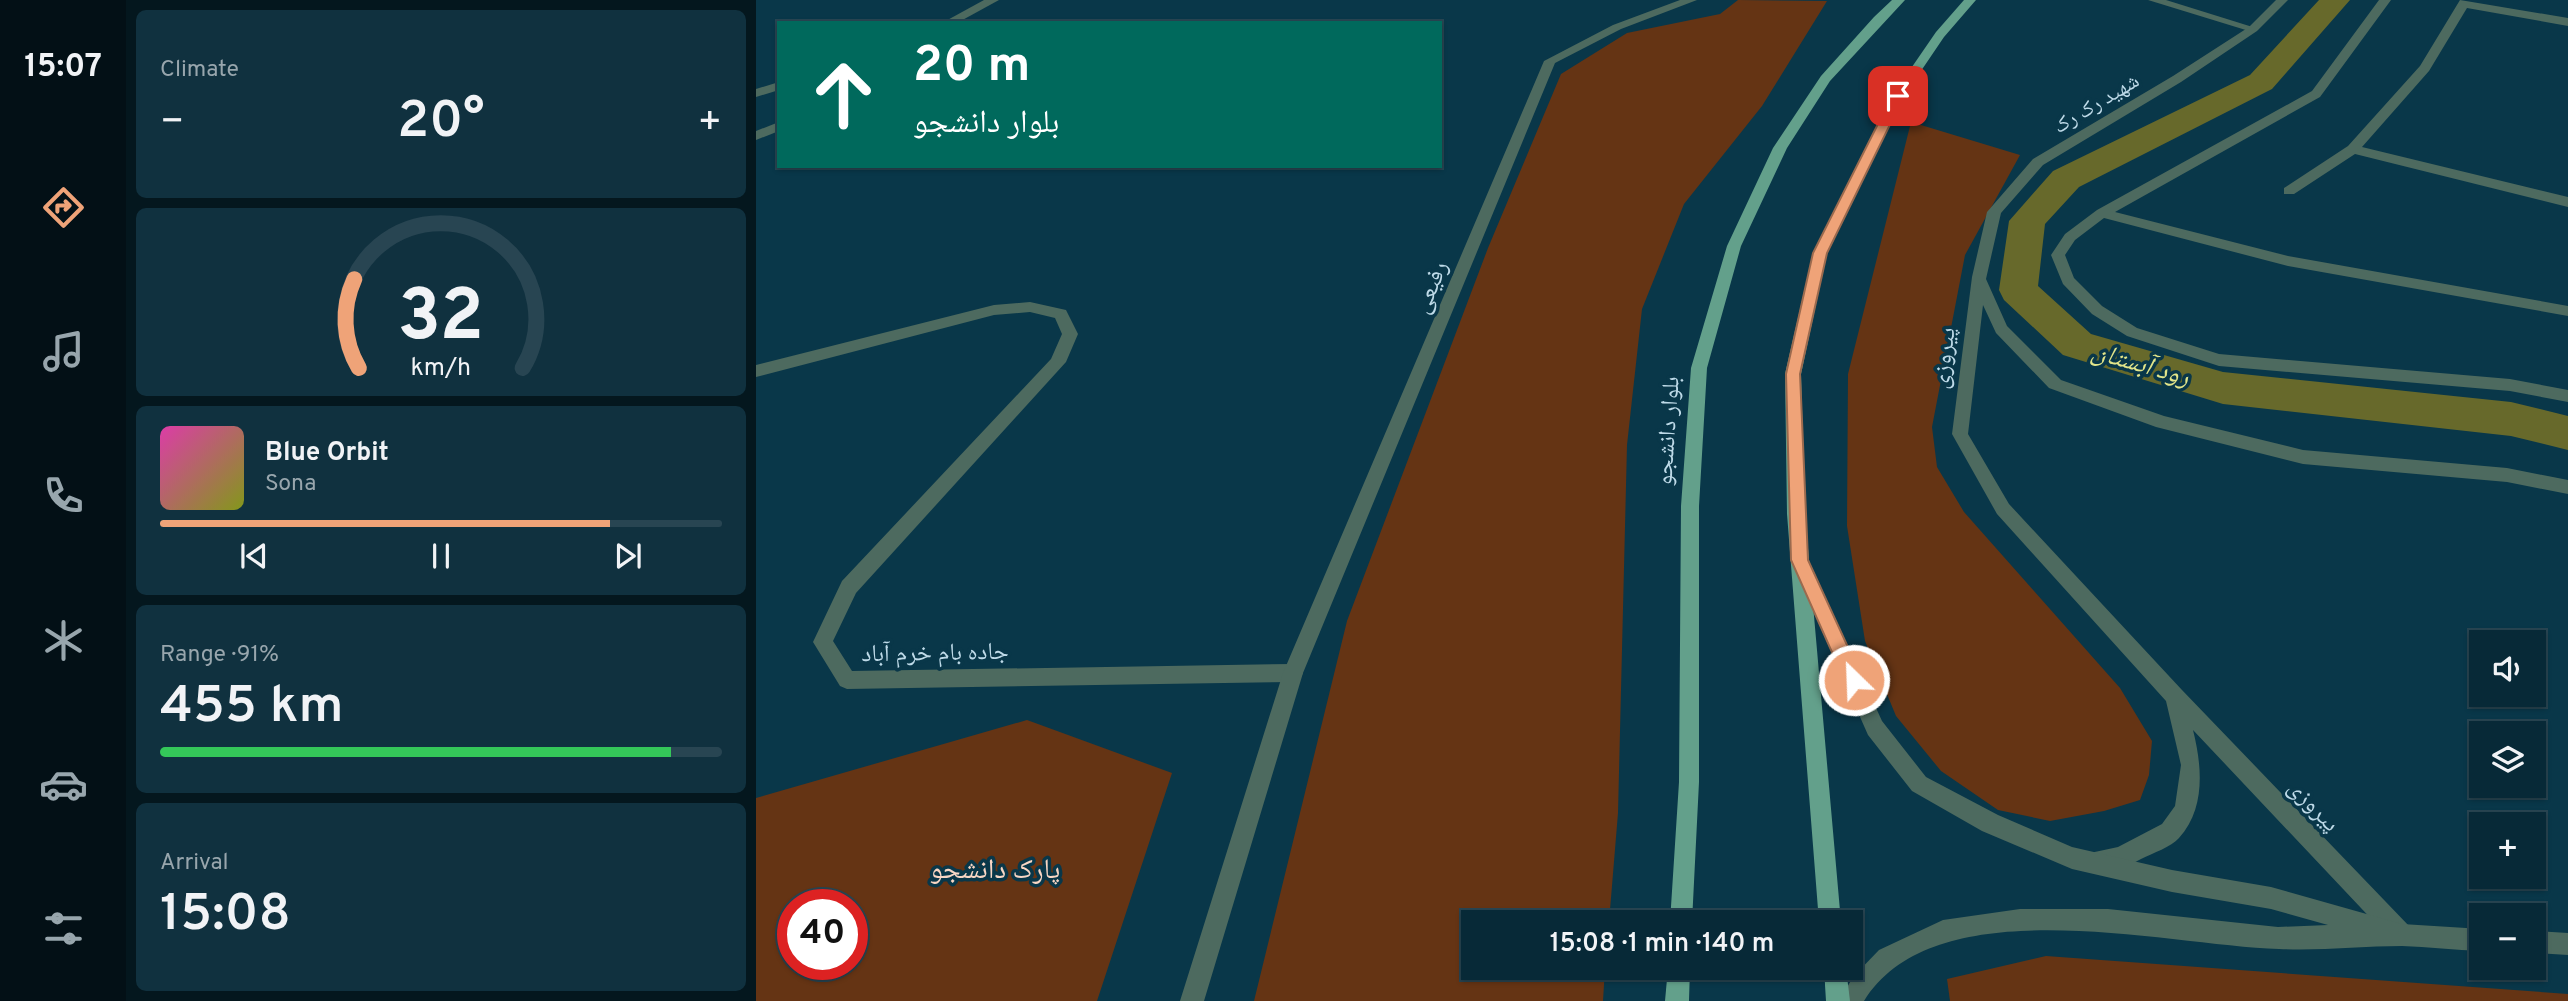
<!DOCTYPE html>
<html lang="en">
<head>
<meta charset="utf-8">
<style>
	body { margin:0; font-family:Overpass,"Noto Naskh Arabic",sans-serif; background:#10313f; color:#f1f3f6; height:100vh; display:flex; flex-direction:column; font-size:26px; white-space:nowrap }
	* { box-sizing:border-box; margin:0 }
	p { font-size:23px; color:#98a6ad }
	.icon { flex:none; width:38px; height:38px; fill:none; stroke:currentColor; stroke-width:2; stroke-linecap:round; stroke-linejoin:round }
	.map { position:relative; flex:1; overflow:hidden }
	.side { display:flex; flex-direction:column; gap:10px; padding:10px; background:#04171e; width:630px }
	.side>* { flex:none }
	.guide { position:absolute; left:21px; top:21px; width:665px; height:147px; border-radius:0px; box-shadow:0 2px 5px #0004,0 0 0 2px #284552; background:#00695c; color:#fff; overflow:hidden }
	.controls { position:absolute; left:1713px; top:630px; display:grid; gap:14px }
	.controls a { display:grid; place-items:center; width:77px; height:77px; border-radius:0px; background:#072937; box-shadow:0 2px 5px #0004,0 0 0 2px #284552; font-size:35px }
	.speed { position:absolute; left:21px; top:889px; display:flex; gap:14px; font-size:35px; font-weight:700; text-align:center }
	.speed>* { display:grid; place-content:center; width:91px; height:91px; border-radius:50%; background:#072937; box-shadow:0 2px 5px #0004,0 0 0 2px #284552; line-height:1 }
	.speed .limit { border:10px solid #d22; background:#fff; color:#111 }
	.pin { position:absolute; display:grid; place-items:center; width:60px; height:60px; color:#fff; margin:-30px; border-radius:14px; box-shadow:0 4px 10px #0006 }
	.me { position:absolute; width:77px; margin:-38px; rotate:336deg; stroke-linejoin:round; filter:drop-shadow(0 0 5px #0008) }
	.turn { display:flex; align-items:center; gap:24px; height:147px; padding:0 21px; font-size:32px }
	.turn .icon { width:91px; height:91px; stroke-width:2.5 }
	.turn b { display:block; font-size:49px; line-height:60px }
	.big { font-size:52px; font-weight:600; line-height:1.1 }
	.side .tile { flex:1; display:flex; flex-direction:column; justify-content:center; gap:10px; min-width:0; padding:0 24px; border-radius:10px; background:#10313f }
	.side .dial { align-items:center; gap:0 }
	.dial svg { height:182px; overflow:visible; fill:none; stroke:#284552; stroke-width:7; stroke-linecap:round; text-anchor:middle }
	.dial text { fill:#f1f3f6; stroke:none }
	.song { display:flex; align-items:center; gap:21px }
	.cover { width:84px; height:84px; border-radius:10px; background:linear-gradient(135deg,hsl(320 70% 55%),hsl(70 70% 35%)) }
	.played { height:7px; border-radius:4px; background:linear-gradient(90deg,#efa378 80%,#284552 80%) }
	.keys { display:flex; justify-content:space-around; direction:ltr }
	.heat { display:flex; justify-content:space-between; align-items:center; font-size:38px; direction:ltr }
	.charge { height:10px; border-radius:5px; background:linear-gradient(90deg,#34c759 91%,#284552 0) }
	.trip { position:absolute; left:705px; top:910px; width:402px; height:70px; border-radius:0px; background:#072937; box-shadow:0 2px 5px #0004,0 0 0 2px #284552; font-weight:600; line-height:70px; text-align:center }
	main { display:flex; flex:1; min-height:0 }
	.tab-bar { display:flex; flex-direction:column; width:126px; justify-content:space-around; align-items:center; background:#031016; color:#98a6ad }
	.tab-bar .icon { width:49px; height:49px }
	.tab-bar .current { color:#efa378 }
	.tab-bar b { font-size:32px; color:#f1f3f6 }
	.map>svg:first-child { display:block }
</style>
</head>
<body>
<main>
<nav class="tab-bar">
<b>15:07</b>
<svg class="icon current" aria-label="directions" viewBox="0 0 24 24"><path d="M12 3l9 9-9 9-9-9zM9 14v-3h6M13 9l2 2-2 2"/></svg>
<svg class="icon" aria-label="music" viewBox="0 0 24 24"><path d="M9 18V5l10-2v13"/><circle cx="6" cy="18" r="3"/><circle cx="16" cy="16" r="3"/></svg>
<svg class="icon" aria-label="phone" viewBox="0 0 24 24"><path d="M5 4h4l2 5-3 2q2 4 5 5l2-3 5 2v4C11 20 4 13 5 4z"/></svg>
<svg class="icon" aria-label="climate" viewBox="0 0 24 24"><path d="M12 3v18M4 7l16 10M4 17L20 7"/></svg>
<svg class="icon" aria-label="car" viewBox="0 0 24 24"><path d="M5 17H2v-5l4-1 3-4h7l3 4 3 1v5h-3M9 17h6M6 11h13"/><circle cx="7" cy="17" r="2"/><circle cx="17" cy="17" r="2"/></svg>
<svg class="icon" aria-label="filters" viewBox="0 0 24 24"><path d="M4 7h16M4 17h16"/><circle cx="9" cy="7" r="2"/><circle cx="15" cy="17" r="2"/></svg>
</nav>
<section class="side">
<div class="tile"><p>Climate</p>
<div class="heat"><a>−</a><b class="big">20°</b><a>+</a></div>
</div>
<div class="tile dial"><svg viewBox="0 0 100 80">
<path d="M14 69A42 42 0 1 1 86 69"/>
<path d="M14 69A42 42 0 0 1 12 30" stroke="#efa378"/>
<text x="50" y="56" font-size="32" font-weight="700">32</text>
<text x="50" y="72" font-size="11">km/h</text>
</svg></div>
<div class="tile">
<div class="song"><i class="cover"></i><div><b>Blue Orbit</b><p>Sona</p></div></div>
<div class="played"></div>
<div class="keys"><svg class="icon" aria-label="previous" viewBox="0 0 24 24"><path d="M18 5L8 12l10 7zM5 5v14"/></svg><svg class="icon" aria-label="pause" viewBox="0 0 24 24"><path d="M8 5v14M16 5v14"/></svg><svg class="icon" aria-label="next" viewBox="0 0 24 24"><path d="M6 5l10 7-10 7zM19 5v14"/></svg></div>
</div>
<div class="tile"><p>Range · 91%</p><b class="big">455 km</b><div class="charge"></div></div>
<div class="tile"><p>Arrival</p><b class="big">15:08</b></div>
</section>
<div class="map">
<svg width="1812" height="1001" viewBox="0 0 1812 1001">
	<rect width="100%" height="100%" fill="#093749"/>
	<g fill="#653414" fill-rule="evenodd">
		<path d="M982 0 1071 1 1006 106 928 204 886 309 871 445 862 813 853 922H718V968H849L847 1001H498L591 621 732 248 805 74 871 33 964 14Z"/>
		<path d="M1155 122 1264 155 1209 255 1176 427 1181 467 1208 512 1364 688 1396 741 1393 775 1384 800 1348 811 1294 821 1242 810 1185 771 1140 716 1109 641 1091 526 1092 374Z"/>
		<path d="M271 720 416 773 341 1001H0V798ZM37 905H96V964H37Z"/>
		<path d="M1290 956 1812 994V1001H1194L1191 979Z"/>
	</g>
	<g fill="none" stroke-linecap="round" stroke-linejoin="round">
		<path fill="#67692b" fill-rule="evenodd" d="M1563 0H1594L1516 89 1323 187 1289 224 1282 286 1335 334 1467 372 1755 402 1812 416V450L1755 436 1467 404 1307 355 1248 300 1243 290 1253 221 1297 171 1494 75Z"/>
		<g fill="#4d6a5f" fill-rule="evenodd">
			<path d="M228 0H243L201 23H186Z"/>
			<path d="M1392 0H1410L1503 29 1493 31Z"/>
			<path d="M23 82V90L0 97V89Z"/>
			<path d="M23 122V131L0 140V131Z"/>
			<path d="M274 302 310 310 322 334 310 362 100 593 77 641 96 671 537 664 544 667 547 673 544 679 537 682 91 689 84 686 57 642 86 581 295 359 306 334 299 318 274 312 238 315 0 377V365L238 305Z"/>
		</g>
		<g fill="#4d6a5f" fill-rule="evenodd">
			<path d="M924 0H941L865 29 799 63 547 673 448 1001H424L527 673 788 61 857 25Z"/>
			<path d="M1520 0H1532L1501 31 1425 82 1287 165 1245 213 1230 279 1251 326 1305 380 1408 416 1547 450 1751 468 1812 480V494L1751 482 1547 464 1400 427 1293 388 1240 333 1227 305 1212 434 1253 504 1426 690 1654 927 1657 935 1654 943 1646 946 1638 943 1437 730C1446 766 1450 808 1423 838 1415 847 1397 853 1385 859 1370 867 1351 876 1334 869L1331 861 1334 853 1362 847 1406 824 1419 806 1425 765 1410 701 1241 514 1196 434 1216 277 1231 212 1277 159 1417 76 1493 27Z"/>
			<path d="M1623 0H1635L1564 97 1359 212 1532 256 1812 306V316L1532 266 1348 218 1319 240 1309 255 1318 278 1346 306 1381 328 1463 354 1754 379 1812 390V402L1754 391 1463 366 1371 336 1336 314 1307 284 1295 255 1309 234 1341 210 1556 91Z"/>
			<path d="M1704 0 1812 18V26L1711 8 1673 71 1606 147 1812 197V207L1599 154 1538 194H1528V188L1592 146 1664 66Z"/>
		</g>
		<g fill="#4d6a5f" fill-rule="evenodd">
			<path d="M1046 557 1052 559 1126 721 1170 777 1242 815 1316 847 1416 870 1515 887 1646 924 1726 929V951C1699 950 1672 947 1646 946 1605 946 1564 951 1523 949 1411 946 1180 885 1108 1001H1083L1097 977 1123 950 1187 920 1264 909H1352L1522 927 1572 925 1515 909 1416 892 1316 869 1226 831 1156 791 1112 735 1037 565 1040 559Z"/>
			<path d="M1778 931 1812 933V955L1778 953Z"/>
		</g>
		<g fill="#63a08b" fill-rule="evenodd">
			<path d="M1136 0H1149L1074 81 1031 148 985 246 951 368 943 506V782L936 922H914L923 782 925 506 935 368 971 246 1017 148 1065 76 1118 17Z"/>
			<path d="M1208 0H1220L1188 37 1148 96 1071 253 1045 374 1049 514 1085 922H1063L1031 514 1029 374 1057 253 1136 96 1180 32Z"/>
			<path d="M912 968H934L933 1001H909Z"/>
			<path d="M1068 968H1090L1094 1001H1070Z"/>
		</g>
	</g>
	<path fill="#efa378" stroke="#9b6a4e" stroke-width="2" d="M1142 93 1148 96 1071 253 1044 374 1052 560 1107 680 1104 686 1098 688 1091 686 1035 560 1030 374 1057 253 1136 96Z"/>
	<g text-anchor="middle" stroke-width="7" stroke-linejoin="round" paint-order="stroke">
		<g font-size="21" fill="#bedae8" stroke="#093749">
			<text transform="translate(1340 103) rotate(-31)" y="7">شهید رک رک</text>
		</g>
		<g font-size="24" fill="#bedae8" stroke="#093749">
			<text transform="translate(674 287) rotate(-67)" y="8">رفیعی</text>
			<text transform="translate(1187 358) rotate(-83)" y="8">پیروزی</text>
			<text transform="translate(911 431) rotate(-86)" y="8">بلوار دانشجو</text>
			<text transform="translate(179 652) rotate(-1)" y="8">جاده بام خرم آباد</text>
			<text transform="translate(1558 805) rotate(46)" y="8">پیروزی</text>
		</g>
		<g font-size="26" font-style="italic" fill="#e2e58a" stroke="#093749">
			<text transform="translate(1385 363) rotate(16)" y="9">رود آبستان</text>
		</g>
		<g font-size="28" fill="#f8d6c4" stroke="#093749">
			<text x="239" y="878">پارک دانشجو</text>
		</g>
	</g>
</svg>
<div class="controls">
<a><svg class="icon" aria-label="sound" viewBox="0 0 24 24"><path d="M4 9h4l5-4v14l-5-4H4zM17 9q2 3 0 6"/></svg></a>
<a><svg class="icon" aria-label="layers" viewBox="0 0 24 24"><path d="M12 4l9 5-9 5-9-5zM3 14l9 5 9-5"/></svg></a>
<a>+</a>
<a>−</a>
</div>
<div class="speed"><div class="limit">40</div></div>
<div class="pin" style="left:1142px;top:96px;background:#d93025"><svg class="icon" aria-label="arrive" viewBox="0 0 24 24"><path d="M6 21V4h12l-3 4 3 4H6"/></svg></div>
<svg class="me" style="left:1098px;top:680px" viewBox="-20 -20 40 40"><circle r="17" fill="#efa378" stroke="#fff" stroke-width="3"/><path d="M0-11L8 9 0 5-8 9z" fill="#fff"/></svg>
<div class="trip">15:08 · 1 min · 140 m</div>
<div class="guide">
<div class="turn"><svg class="icon" aria-label="ahead" viewBox="0 0 24 24"><path d="M12 20V5M6 11l6-6 6 6"/></svg><div><b>20 m</b>بلوار دانشجو</div></div>
</div>
</div>
</main>
</body>
</html>
